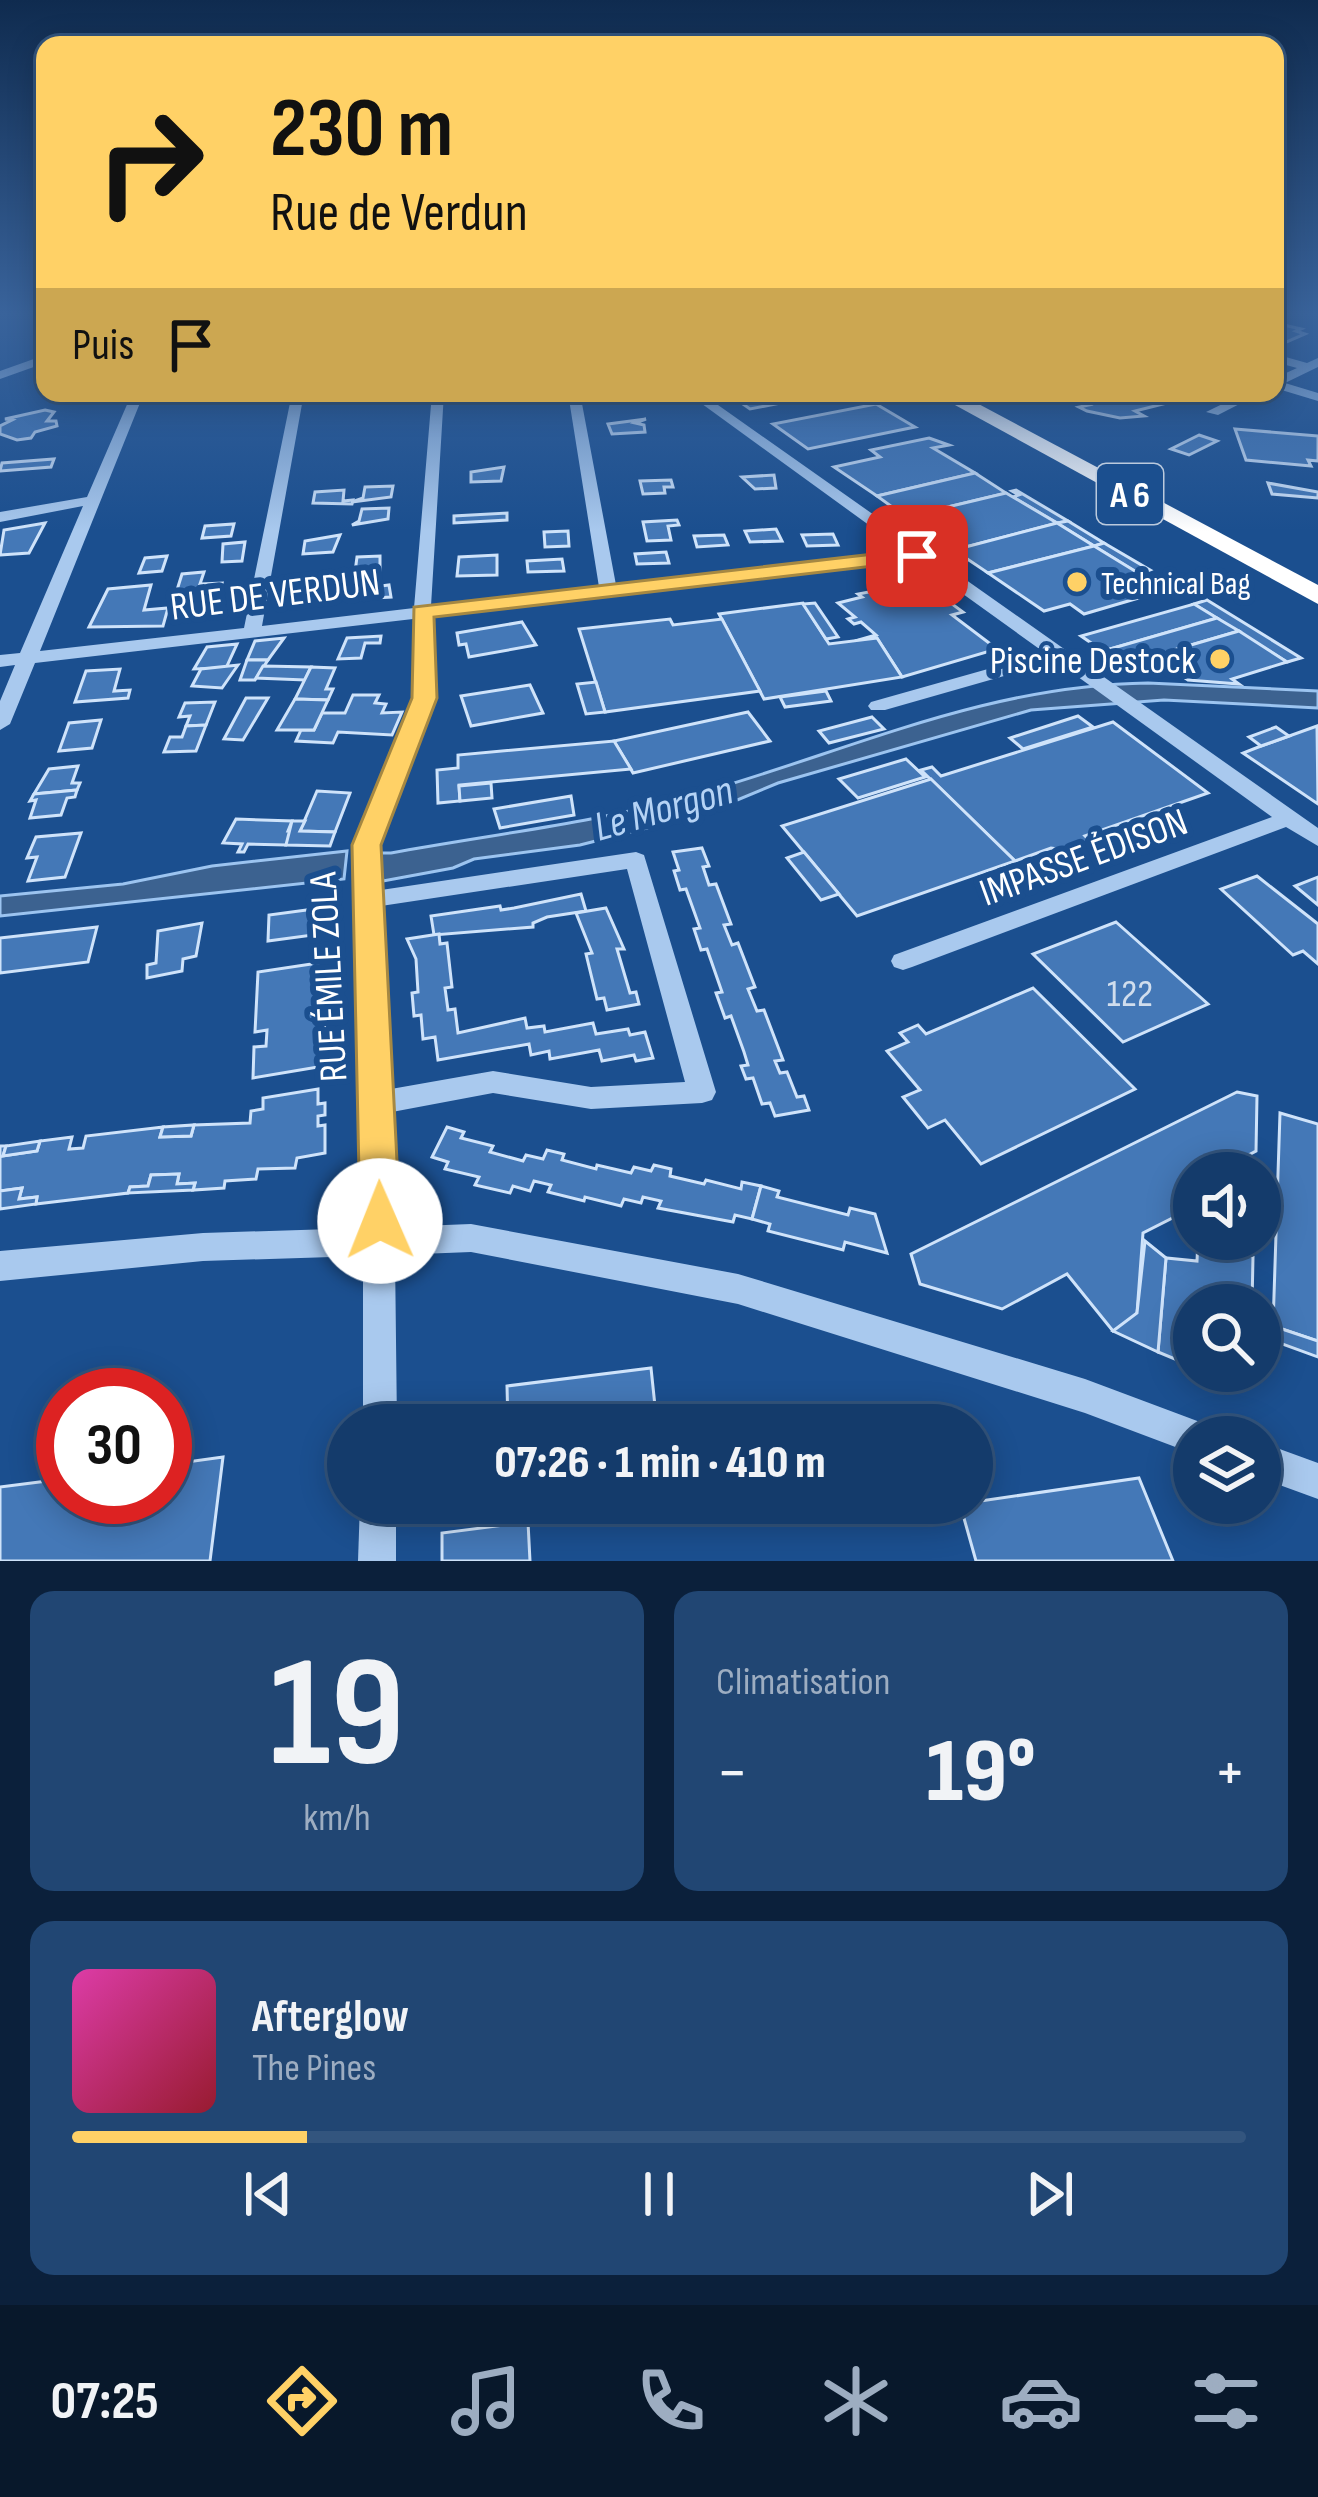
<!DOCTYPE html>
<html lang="fr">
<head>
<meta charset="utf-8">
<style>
	body { margin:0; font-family:"Sofia Sans Condensed",sans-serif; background:#214673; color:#f1f3f6; height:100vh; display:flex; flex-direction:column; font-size:45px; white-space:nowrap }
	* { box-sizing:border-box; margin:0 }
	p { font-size:39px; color:#9dadc1 }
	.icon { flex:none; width:66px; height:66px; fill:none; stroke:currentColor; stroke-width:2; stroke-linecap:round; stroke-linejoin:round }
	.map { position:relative; height:1561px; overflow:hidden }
	.sheet { display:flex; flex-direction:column; gap:30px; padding:30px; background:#0b203b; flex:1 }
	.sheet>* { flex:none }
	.guide { position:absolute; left:36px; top:36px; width:1248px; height:366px; border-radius:24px; box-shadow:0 6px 30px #0003,0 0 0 3px #33557e; background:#ffd166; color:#111; overflow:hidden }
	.controls { position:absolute; left:1173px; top:1152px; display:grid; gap:24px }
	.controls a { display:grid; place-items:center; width:108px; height:108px; border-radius:50%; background:#143b6b; box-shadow:0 6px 30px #0003,0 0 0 3px #33557e; font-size:60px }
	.speed { position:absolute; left:36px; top:1368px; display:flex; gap:24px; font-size:60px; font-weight:700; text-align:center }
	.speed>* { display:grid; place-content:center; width:156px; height:156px; border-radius:50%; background:#143b6b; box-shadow:0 6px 30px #0003,0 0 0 3px #33557e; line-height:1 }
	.speed .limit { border:18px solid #d22; background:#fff; color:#111 }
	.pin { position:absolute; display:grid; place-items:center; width:102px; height:102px; color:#fff; margin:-51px; border-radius:24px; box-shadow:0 6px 18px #0006 }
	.me { position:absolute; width:132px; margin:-66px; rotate:359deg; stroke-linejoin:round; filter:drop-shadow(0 0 9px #0008) }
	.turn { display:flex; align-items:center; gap:42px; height:252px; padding:0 36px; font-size:54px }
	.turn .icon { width:156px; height:156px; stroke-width:2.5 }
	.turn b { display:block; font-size:84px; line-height:102px }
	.then { display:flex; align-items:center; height:114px; padding:0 36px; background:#0003; gap:24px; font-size:45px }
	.big { font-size:90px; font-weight:800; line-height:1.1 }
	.sheet .tile { flex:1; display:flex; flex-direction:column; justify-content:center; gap:18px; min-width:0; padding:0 42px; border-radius:24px; background:#214673 }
	.sheet .dial { align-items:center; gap:0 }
	.dial b { font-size:156px; line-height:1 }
	.song { display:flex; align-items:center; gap:36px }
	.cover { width:144px; height:144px; border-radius:18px; background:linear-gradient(135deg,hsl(320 70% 55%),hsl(350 70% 35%)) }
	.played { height:12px; border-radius:6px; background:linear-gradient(90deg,#ffd166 20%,#33557e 20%) }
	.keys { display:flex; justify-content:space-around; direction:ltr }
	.heat { display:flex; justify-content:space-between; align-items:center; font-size:66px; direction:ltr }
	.sheet .tiles { flex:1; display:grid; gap:30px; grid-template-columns:1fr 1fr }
	.tile:last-child { grid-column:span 2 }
	.trip { position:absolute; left:327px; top:1404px; width:666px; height:120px; border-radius:60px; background:#143b6b; box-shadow:0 6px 30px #0003,0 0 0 3px #33557e; font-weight:800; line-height:120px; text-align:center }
	.menu { display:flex; height:192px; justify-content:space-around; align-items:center; background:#08182b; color:#9dadc1 }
	.menu .icon { width:84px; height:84px }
	.menu .current { color:#ffd166 }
	.menu b { font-size:54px; color:#f1f3f6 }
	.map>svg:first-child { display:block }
</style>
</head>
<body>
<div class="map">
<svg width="1318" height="1561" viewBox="0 0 1318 1561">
	<rect width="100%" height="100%" fill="#1b4f8f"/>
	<g fill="#3c6290" stroke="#9cc4f0" stroke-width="3">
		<path d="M1148 683 1318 691V708L1164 700 1031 710 778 783 706 813 580 845 474 859 453 868 383 881 382 875 367 877 365 853H391C493 834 597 823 697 794 849 751 986 685 1148 683Z"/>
		<path d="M347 851 344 879 0 916V896L123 884 212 866Z"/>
	</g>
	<g fill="#4478b7" stroke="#cfe3fa" stroke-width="3">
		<path d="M1275 323 1301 329 1296 331 1305 334 1275 347Z"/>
		<path d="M727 393H831L750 409Z"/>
		<path d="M1064 393H1155L1167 403 1135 411 1144 416 1120 418 1087 411 1079 407 1089 405Z"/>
		<path d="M876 404 915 427 808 449 773 424Z"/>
		<path d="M45 410 54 412 47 421H56L57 426 35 432 31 438 17 440 0 434V426L12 420 5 419Z"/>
		<path d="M646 419 635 423 644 425 645 432 612 434 608 424Z"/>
		<path d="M1235 429 1318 436V461L1308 460 1311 466 1246 460Z"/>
		<path d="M1199 435 1217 441 1189 455 1171 449Z"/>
		<path d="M929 438 949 445 933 448 975 473 877 496 834 467 880 457 871 450Z"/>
		<path d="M54 459 51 467 0 471 2 463Z"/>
		<path d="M504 467 501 481 471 482V472Z"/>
		<path d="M975 473 1006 493 906 517 877 496Z"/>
		<path d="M774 475 776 488 755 489 742 477Z"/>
		<path d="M671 480 673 487H664L665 493 643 494 640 481Z"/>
		<path d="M1268 483 1318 492V498L1272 494Z"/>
		<path d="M393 486 391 497 352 502 363 498 365 487Z"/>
		<path d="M344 490 343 501 353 500 352 504 313 503 315 492Z"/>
		<path d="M1016 490 1068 521 1057 523 1013 497 1019 495 1012 491Z"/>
		<path d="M1006 493 1057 523 954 550 906 517Z"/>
		<path d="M389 508 388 519 352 525 359 521 362 509Z"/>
		<path d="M507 513V520L454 523V516Z"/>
		<path d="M677 520 679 525 668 526 671 540 647 541 643 522Z"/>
		<path d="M1068 521 1104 543 1094 546 1057 523Z"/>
		<path d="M45 523 29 553 0 555 4 530Z"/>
		<path d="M1057 523 1094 546 988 573 954 550Z"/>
		<path d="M234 524 231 536 202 538 205 526Z"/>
		<path d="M776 529 782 541 750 542 745 531Z"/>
		<path d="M568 531 569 546 545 547 544 532Z"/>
		<path d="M833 534 838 545 807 546 802 535Z"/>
		<path d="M340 535 333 552 303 554 305 541Z"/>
		<path d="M724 535 728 545 697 547 694 536Z"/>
		<path d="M245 542 242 561 222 562 223 544Z"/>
		<path d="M1104 543 1150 570 1139 574 1094 546Z"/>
		<path d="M1094 546 1166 590 1084 614 1070 604 1044 611 988 573Z"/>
		<path d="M666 552 669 563 637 564 635 554Z"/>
		<path d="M497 555V575L457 576 459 557Z"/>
		<path d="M167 556 162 571 139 573 145 558Z"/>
		<path d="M380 556V571L355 572 357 557Z"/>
		<path d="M562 559 564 571 528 572 527 561Z"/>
		<path d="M204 572 200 584 222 583 216 603 198 604 200 596H196L194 604 172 606 182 574Z"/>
		<path d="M910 584 922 593 933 590 963 612 952 615 997 649 902 677 877 638 855 641 876 635 861 622 854 624 848 619 855 617 838 603 862 597 858 594Z"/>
		<path d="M151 585 144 610 168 608 163 626 89 627 108 589Z"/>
		<path d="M389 585 391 597 357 599V589Z"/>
		<path d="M315 587 310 603 289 605 290 589Z"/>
		<path d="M1207 600 1301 658 1287 662 1194 604Z"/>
		<path d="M803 603 829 644 877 638 902 677 764 699 719 614Z"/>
		<path d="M815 603 838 637 826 639 803 604Z"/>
		<path d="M1194 604 1217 618 1103 651 1081 636Z"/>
		<path d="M1217 618 1239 631 1123 665 1103 651Z"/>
		<path d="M670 619 673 625 722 619 760 691 605 712 579 629Z"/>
		<path d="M522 622 536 645 469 657 466 644 459 645 457 633Z"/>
		<path d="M1239 631 1287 662 1232 679 1239 684 1188 680 1153 656Z"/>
		<path d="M381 636 380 643H365L361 658 338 659 347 638Z"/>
		<path d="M284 638 268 660H247L255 641Z"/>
		<path d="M237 644 226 668 194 669 207 647Z"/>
		<path d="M247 660H268L255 680H240Z"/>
		<path d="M238 665 222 688 192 686 201 669Z"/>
		<path d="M263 666 311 667 305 680 256 678Z"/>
		<path d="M311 667 335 668 326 689H333L328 700 295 699Z"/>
		<path d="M120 669 114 691 130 690 128 698 75 702 86 671Z"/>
		<path d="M596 682 605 712 586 714 577 684Z"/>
		<path d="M530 685 543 713 471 726 461 696Z"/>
		<path d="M826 691 831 701 785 707 780 697Z"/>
		<path d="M353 695H379L375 703 386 704 382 713 402 712 392 735 338 732 333 743 296 741 301 730H314L322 713H345Z"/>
		<path d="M246 698H268L243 740 224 739Z"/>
		<path d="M295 699 328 700 314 730H277Z"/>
		<path d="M215 702 206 725 186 726 190 716 179 717 185 703Z"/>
		<path d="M748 712 770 741 633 773 614 741Z"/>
		<path d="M1078 716 1093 727 1023 749 1010 738Z"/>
		<path d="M872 717 884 729 829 743 819 731Z"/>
		<path d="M101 720 92 748 59 751 69 723Z"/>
		<path d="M1113 722 1208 793 1085 836 1088 839 1078 852 1051 848 1015 861 921 770 932 767 941 776Z"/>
		<path d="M206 725 196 751 164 752 170 737H182L186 726Z"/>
		<path d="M1317 726 1318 804 1243 753 1261 746Z"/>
		<path d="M1276 727 1289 736 1261 746 1249 737Z"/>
		<path d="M614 741 631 769 459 785 460 801 438 803 437 770 458 768V755Z"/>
		<path d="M906 759 925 777 858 798 839 779Z"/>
		<path d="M78 766 72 783H80L77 790 34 794 49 769Z"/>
		<path d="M931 779 1015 861 857 916 782 826Z"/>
		<path d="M491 783 492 798 460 801 459 786Z"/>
		<path d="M77 790 75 797 67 798 61 815 30 818 36 800 30 801 34 794Z"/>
		<path d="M317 791 350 793 335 832 300 831Z"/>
		<path d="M571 796 574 815 500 828 494 809Z"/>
		<path d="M236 819 292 821 288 831H292L286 845 248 844 244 852H238L242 844 223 843Z"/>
		<path d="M292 821H305L300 831 335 832 330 846 286 845Z"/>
		<path d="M81 833 65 877 28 881 37 857 27 858 36 837Z"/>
		<path d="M702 848 709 866 703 867 709 885 716 884 731 924 724 925 732 945 738 943 755 987 748 989 757 1011 764 1010 783 1060 775 1061 780 1073 787 1072 797 1097 804 1096 809 1110 775 1116 770 1103 762 1104 753 1078 746 1079 741 1066 748 1065 744 1052 731 1016 725 1018 716 993 722 992 707 949 701 950 694 929 700 928 686 889 680 890 674 871 679 870 673 852Z"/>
		<path d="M804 852 839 894 821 900 787 858Z"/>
		<path d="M1257 876 1318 924V964L1303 951 1293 955 1221 889Z"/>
		<path d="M1318 877V905L1295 886Z"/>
		<path d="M581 894 586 911 547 917 533 923V927L434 935 431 916 500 906 501 910 514 908Z"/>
		<path d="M606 908 624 949H617L630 993 636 992 639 1004 607 1010 604 998 597 999 586 954 592 953 576 913Z"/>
		<path d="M314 909 313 935 268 941 269 915Z"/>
		<path d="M1116 922 1208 1004 1123 1042 1033 954Z"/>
		<path d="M202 923 196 956 183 959 182 971 147 978V965L156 963 158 931Z"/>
		<path d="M97 927 88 962 0 973V938Z"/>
		<path d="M439 934 440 944 447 943 452 987 445 988 448 1010 455 1009 458 1033 525 1018 527 1028 544 1026 545 1032 593 1023 596 1034 628 1029 630 1035 645 1032 653 1058 636 1061 634 1055 602 1061 599 1050 550 1059 549 1051 531 1055 529 1044 438 1060 435 1037 423 1039 421 1015 414 1016 412 993 418 992 416 959 407 939Z"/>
		<path d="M318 963V972L324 970V980L318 981V998L324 997 325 1044 317 1045 318 1067 253 1078 254 1047 266 1046 267 1030 255 1032 258 972Z"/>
		<path d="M1033 988 1135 1089 981 1164 945 1120 928 1128 903 1097 920 1090 887 1051 908 1042 900 1033 918 1025 926 1034Z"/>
		<path d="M318 1089V1104L325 1103V1115L318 1116V1126L325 1125V1153L297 1158 295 1168 258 1169 256 1179 225 1181 224 1188 193 1190 195 1183 177 1184 179 1174 151 1175 148 1186 130 1187 128 1193 36 1204 37 1197 19 1199 22 1188 0 1191V1146H6L3 1156 37 1151 40 1141 72 1137 69 1149 83 1148 86 1136 163 1127 160 1137 191 1136 194 1125 250 1123 251 1111 263 1109V1098Z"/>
		<path d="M1237 1092 1257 1096 1256 1151 1214 1173H1194V1207L1143 1233 1137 1313 1127 1323 1113 1331 1067 1274 1002 1309 920 1284 911 1254Z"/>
		<path d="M1280 1113 1318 1124V1341L1273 1326Z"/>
		<path d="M194 1125 191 1136 160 1137 163 1127Z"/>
		<path d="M447 1127 464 1132 461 1138 493 1146 490 1152 523 1161 526 1155 543 1159 547 1150 564 1154 562 1160 596 1169 597 1165 631 1173 634 1167 651 1171 654 1165 671 1169 670 1176 704 1184 706 1180 741 1189 742 1182 761 1186 752 1219 735 1215 733 1222 658 1208 661 1201 643 1197 641 1203 624 1199 621 1206 585 1197 584 1201 548 1192 551 1185 534 1181 530 1191 513 1186 510 1193 475 1185 479 1177 445 1169 448 1162 432 1157Z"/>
		<path d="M40 1141 37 1151 3 1156 6 1146Z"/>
		<path d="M179 1174 177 1184 195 1183 193 1190 128 1193 130 1187 148 1186 151 1175Z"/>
		<path d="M761 1186 779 1191 777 1197 848 1215 850 1208 875 1214 887 1253 845 1242 843 1250 768 1231 770 1224 752 1219Z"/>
		<path d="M22 1188 19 1199 37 1197 36 1204 0 1209V1191Z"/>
		<path d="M1198 1239 1253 1257 1252 1305H1194V1367L1158 1352 1166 1258 1197 1261Z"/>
		<path d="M1145 1241 1166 1258 1158 1352 1113 1331 1137 1313Z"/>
		<path d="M1273 1326 1318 1341V1357L1274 1341Z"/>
		<path d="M651 1368 657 1425H508L507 1386Z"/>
		<path d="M1195 1371H1251V1385L1219 1373 1220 1379 1197 1377Z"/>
		<path d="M223 1457 210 1561H0V1487L63 1479V1497H165V1465Z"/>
		<path d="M1139 1478 1173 1561H976L960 1504Z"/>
		<path d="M509 1503H589L509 1513Z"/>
		<path d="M528 1522 530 1561H442V1533Z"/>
	</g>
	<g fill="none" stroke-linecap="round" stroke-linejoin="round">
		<g fill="#a9c9ee" fill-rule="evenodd">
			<path d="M1275 354 1307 363 1318 358V367L1285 383 1318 393V401L1275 388V378L1297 368 1275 362Z"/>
			<path d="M45 355V363L0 379V371Z"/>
			<path d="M132 393H144L40 651 244 628 292 393H304L262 626 414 608 432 393H444L431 606 599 587 568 393H580L616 585 906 552 687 393H701L1318 828V846L1286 827 912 967 903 970 894 967 891 961 894 955 1272 817 1056 661 885 710H871L868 706 871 702 1045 653 917 561 431 617 435 698 378 845 381 890 636 852 644 855 716 1092 712 1100 702 1103 591 1109 493 1093 392 1112 394 1227 471 1224 738 1274 1085 1379 1208 1425 1214 1437H1194V1454L1085 1413 738 1304 471 1252 395 1255 397 1425H363V1256L203 1261 0 1281V1251L203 1233 363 1228 364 1103 358 906 354 900 357 895 356 845 415 698 413 619 35 663 10 724 0 730V701L15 665 0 667V655L20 653 83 506 0 522V512L87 497ZM627 869 685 1082 591 1087 493 1071 391 1089 381 906Z"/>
			<path d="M1245 393H1261L1218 415 1206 412Z"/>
			<path d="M1260 1442 1318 1463V1499L1260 1478Z"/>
			<path d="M360 1503H396V1561H358Z"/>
		</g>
		<path fill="#fff" fill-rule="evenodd" d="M933 393H958L1318 585V604Z"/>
	</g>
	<linearGradient id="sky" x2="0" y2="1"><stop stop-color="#0f2b4f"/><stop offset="0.59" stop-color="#39639b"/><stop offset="1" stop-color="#39639b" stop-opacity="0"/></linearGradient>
	<rect width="1318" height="531" fill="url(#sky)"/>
	<path fill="#ffd166" stroke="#a68842" stroke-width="3" d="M917 549 925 551V560L434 617 437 698 381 845 400 1221 394 1233 380 1238 366 1233 360 1221 352 845 412 698 414 607Z"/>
	<g fill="#ffd166" stroke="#1b4f8f" stroke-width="4.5">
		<circle cx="1077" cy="582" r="12"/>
		<circle cx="1220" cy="659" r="12"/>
	</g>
	<g text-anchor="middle" stroke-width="12" stroke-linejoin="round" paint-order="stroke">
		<g font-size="33" fill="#fff" stroke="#1b4f8f" text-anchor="start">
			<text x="1101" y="594">Technical Bag</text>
		</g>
		<rect fill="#1b4f8f" stroke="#bbcadd" stroke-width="3" x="1097" y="464" width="66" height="60" rx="9"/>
		<g font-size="36" font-weight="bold" fill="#fff">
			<text x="1130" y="507">A 6</text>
		</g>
		<g font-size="39" fill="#fff" stroke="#1b4f8f">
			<text transform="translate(275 593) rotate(-7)" y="14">RUE DE VERDUN</text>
			<text transform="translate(1083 856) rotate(-20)" y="14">IMPASSE ÉDISON</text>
			<text transform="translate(327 977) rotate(-93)" y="14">RUE ÉMILE ZOLA</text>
		</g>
		<g font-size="39" fill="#fff" stroke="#1b4f8f" text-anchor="end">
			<text x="1196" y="673">Piscine Destock</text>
		</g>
		<g font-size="39" fill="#d0dded">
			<text x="1130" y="1006">122</text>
		</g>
		<g font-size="42" font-style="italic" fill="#b5d3f5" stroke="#1b4f8f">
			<text transform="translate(663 807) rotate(-16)" y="15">Le Morgon</text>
		</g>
	</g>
</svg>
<div class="controls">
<a><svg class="icon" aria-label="sound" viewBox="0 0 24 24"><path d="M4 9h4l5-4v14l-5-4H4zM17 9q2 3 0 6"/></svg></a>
<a><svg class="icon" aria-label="search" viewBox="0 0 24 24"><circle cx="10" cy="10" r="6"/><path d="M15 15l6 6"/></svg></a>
<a><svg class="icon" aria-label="layers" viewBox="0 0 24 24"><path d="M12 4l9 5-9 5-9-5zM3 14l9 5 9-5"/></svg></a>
</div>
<div class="speed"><div class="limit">30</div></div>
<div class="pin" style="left:917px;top:556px;background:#d93025"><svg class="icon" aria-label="arrive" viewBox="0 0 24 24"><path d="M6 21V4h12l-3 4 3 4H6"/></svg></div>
<svg class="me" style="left:380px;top:1221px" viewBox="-20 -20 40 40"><circle r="19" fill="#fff"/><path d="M0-13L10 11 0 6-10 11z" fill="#ffd166"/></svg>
<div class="trip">07:26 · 1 min · 410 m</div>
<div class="guide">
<div class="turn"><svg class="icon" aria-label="right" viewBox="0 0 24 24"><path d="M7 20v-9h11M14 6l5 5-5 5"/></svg><div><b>230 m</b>Rue de Verdun</div></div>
<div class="then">Puis<svg class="icon" aria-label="arrive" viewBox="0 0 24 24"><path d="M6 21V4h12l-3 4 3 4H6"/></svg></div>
</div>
</div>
<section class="sheet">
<div class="tiles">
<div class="tile dial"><b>19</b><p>km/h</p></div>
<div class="tile"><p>Climatisation</p>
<div class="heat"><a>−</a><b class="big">19°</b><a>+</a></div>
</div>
<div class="tile">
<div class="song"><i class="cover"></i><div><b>Afterglow</b><p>The Pines</p></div></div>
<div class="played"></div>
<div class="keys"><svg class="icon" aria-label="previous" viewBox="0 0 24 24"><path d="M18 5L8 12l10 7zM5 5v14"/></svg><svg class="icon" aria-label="pause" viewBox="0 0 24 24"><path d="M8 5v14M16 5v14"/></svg><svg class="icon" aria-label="next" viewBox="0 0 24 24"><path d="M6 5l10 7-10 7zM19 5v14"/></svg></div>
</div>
</div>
</section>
<nav class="menu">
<b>07:25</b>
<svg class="icon current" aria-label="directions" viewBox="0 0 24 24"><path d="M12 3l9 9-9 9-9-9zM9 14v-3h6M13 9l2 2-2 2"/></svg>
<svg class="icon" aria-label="music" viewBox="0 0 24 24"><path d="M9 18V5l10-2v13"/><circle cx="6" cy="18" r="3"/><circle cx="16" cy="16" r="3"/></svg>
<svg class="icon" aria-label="phone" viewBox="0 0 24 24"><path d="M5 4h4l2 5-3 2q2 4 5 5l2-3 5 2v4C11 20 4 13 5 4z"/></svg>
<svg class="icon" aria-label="climate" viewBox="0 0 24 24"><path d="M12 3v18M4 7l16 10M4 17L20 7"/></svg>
<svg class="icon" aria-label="car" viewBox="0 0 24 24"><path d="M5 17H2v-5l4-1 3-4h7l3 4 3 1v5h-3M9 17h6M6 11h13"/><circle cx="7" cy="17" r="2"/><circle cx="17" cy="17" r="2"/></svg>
<svg class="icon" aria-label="filters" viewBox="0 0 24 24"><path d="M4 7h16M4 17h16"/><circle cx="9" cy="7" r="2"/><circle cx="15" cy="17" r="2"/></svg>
</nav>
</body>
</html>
